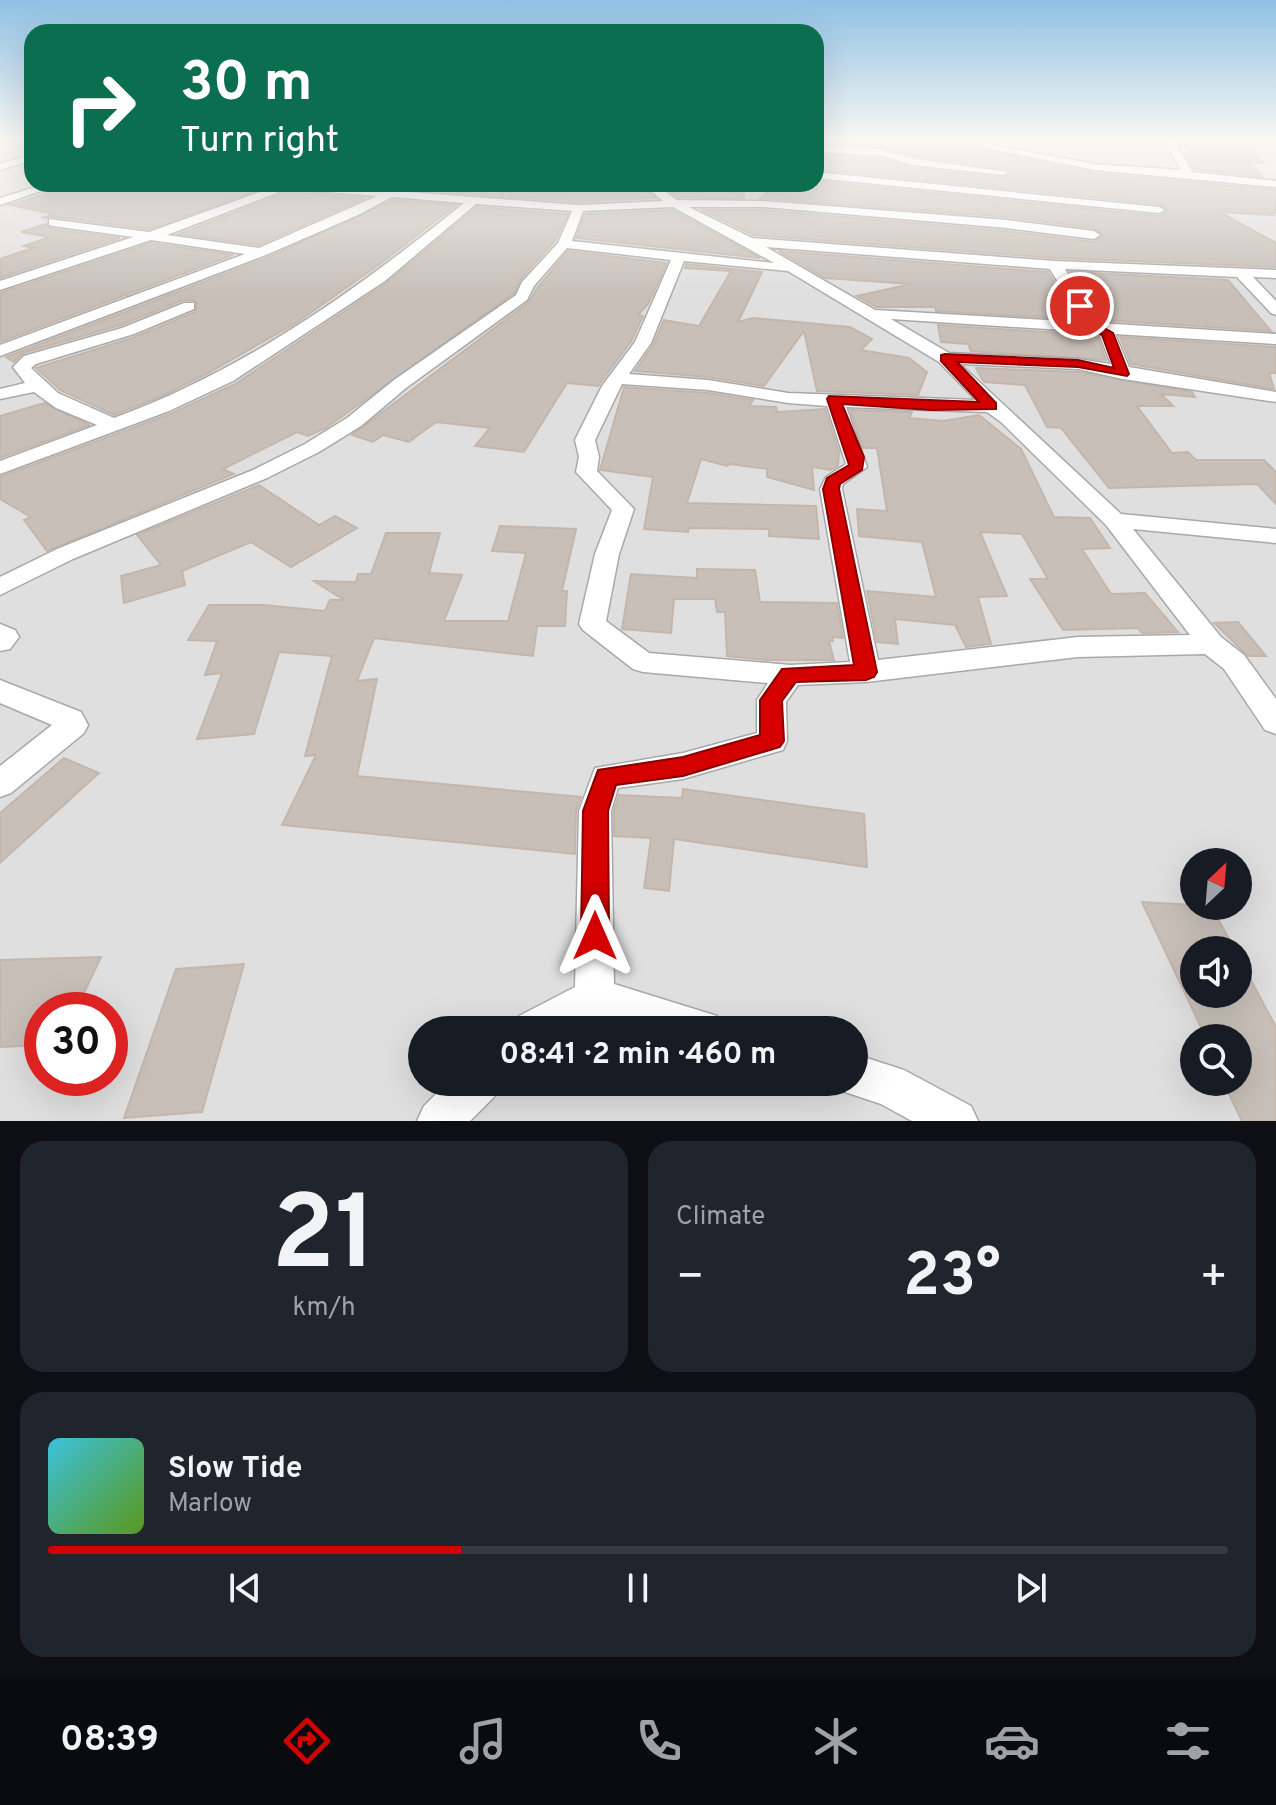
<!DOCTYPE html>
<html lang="en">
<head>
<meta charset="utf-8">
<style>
	body { margin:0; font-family:Overpass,sans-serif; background:#20242c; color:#f1f3f6; height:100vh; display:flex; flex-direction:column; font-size:30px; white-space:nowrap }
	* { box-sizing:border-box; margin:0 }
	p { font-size:26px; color:#9ea1a6 }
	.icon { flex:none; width:44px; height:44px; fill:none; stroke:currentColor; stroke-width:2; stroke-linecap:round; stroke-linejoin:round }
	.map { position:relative; height:1121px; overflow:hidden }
	.drawer { display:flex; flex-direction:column; gap:20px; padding:20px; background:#0d0f14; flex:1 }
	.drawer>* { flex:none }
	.guide { position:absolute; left:24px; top:24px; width:800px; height:168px; border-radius:24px; box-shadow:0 8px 32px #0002; background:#0b6e4f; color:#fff; overflow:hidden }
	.needle { width:52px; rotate:26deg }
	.controls { position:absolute; left:1180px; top:848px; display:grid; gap:16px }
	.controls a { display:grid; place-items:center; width:72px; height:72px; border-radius:50%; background:#171b24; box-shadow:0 8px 32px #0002; font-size:40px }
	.speed { position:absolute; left:24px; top:992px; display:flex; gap:16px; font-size:40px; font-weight:700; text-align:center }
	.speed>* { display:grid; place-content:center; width:104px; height:104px; border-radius:50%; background:#171b24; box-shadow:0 8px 32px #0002; line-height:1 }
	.speed .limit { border:12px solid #d22; background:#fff; color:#111 }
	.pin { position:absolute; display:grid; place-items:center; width:68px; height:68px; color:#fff; margin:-34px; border:4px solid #fff; border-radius:50%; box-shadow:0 2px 8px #0007 }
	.me { position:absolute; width:88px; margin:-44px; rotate:0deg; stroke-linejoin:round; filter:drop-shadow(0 0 6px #0008) }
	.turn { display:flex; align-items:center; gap:28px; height:168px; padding:0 24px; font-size:36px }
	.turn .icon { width:104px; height:104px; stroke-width:2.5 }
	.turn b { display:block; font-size:56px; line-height:68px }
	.big { font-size:60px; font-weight:700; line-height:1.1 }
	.drawer .card { flex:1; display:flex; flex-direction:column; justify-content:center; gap:12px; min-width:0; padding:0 28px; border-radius:24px; background:#20242c }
	.drawer .dial { align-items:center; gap:0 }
	.dial b { font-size:104px; line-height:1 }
	.song { display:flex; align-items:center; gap:24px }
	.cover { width:96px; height:96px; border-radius:12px; background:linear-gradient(135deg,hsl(190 70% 55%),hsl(90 70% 35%)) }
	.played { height:8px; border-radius:4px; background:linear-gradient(90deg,#d40000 35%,#363941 35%) }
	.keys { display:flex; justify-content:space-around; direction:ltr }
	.heat { display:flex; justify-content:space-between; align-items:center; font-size:44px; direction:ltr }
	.drawer .tiles { flex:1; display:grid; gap:20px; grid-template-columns:1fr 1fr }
	.card:last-child { grid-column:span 2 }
	.trip { position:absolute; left:408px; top:1016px; width:460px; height:80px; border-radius:40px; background:#171b24; box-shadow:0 8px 32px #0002; font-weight:700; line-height:80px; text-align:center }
	.tab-bar { display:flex; height:128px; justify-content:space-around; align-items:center; background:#090b0e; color:#9ea1a6 }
	.tab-bar .icon { width:56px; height:56px }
	.tab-bar .selected { color:#d40000 }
	.tab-bar b { font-size:36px; color:#f1f3f6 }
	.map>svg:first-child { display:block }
</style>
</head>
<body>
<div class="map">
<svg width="1276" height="1121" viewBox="0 0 1276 1121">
	<rect width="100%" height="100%" fill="#f2efe9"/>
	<path fill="#e0dfdf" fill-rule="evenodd" d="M0 139H32V184H816V139H1276V1121H0ZM1194 862H1238V906H1194ZM1194 950H1238V994H1194ZM42 1010H110V1078H42ZM422 1030H854V1082H422ZM1194 1038H1238V1082H1194Z"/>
	<g fill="#c7bfb8" stroke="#c4b6ab" stroke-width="2">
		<path d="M838 139H940L1093 173 1276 190V213H1270L1273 215 1220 212 1276 243V267L1055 258 753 235 702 210H764L1007 231 1094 242 1103 236 1094 228 1007 217 760 198 778 184H816V181L1159 216 1168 211 1159 204 816 169V161L822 155 879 158 913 168 1003 178 1011 173 1008 169 916 156 880 146 833 144Z"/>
		<path d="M1205 139H1239L1265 163 1250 162 1263 177 1194 169 1185 154H1191L1181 141 1209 143Z"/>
		<path d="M345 184H640L655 198 579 202Z"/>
		<path d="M660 184H743L744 198 678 197Z"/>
		<path d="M73 185 102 190 136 186 189 191 206 188 261 189 149 229 49 216 46 218H42L54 214 10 205Z"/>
		<path d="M287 192 365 198 259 245 179 234Z"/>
		<path d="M393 200 456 205 380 264 296 323 208 373 162 396 114 415 60 390 36 368 135 337 195 312 197 303 194 300H183L121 325 23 353 14 362 6 357 267 258Z"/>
		<path d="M477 207 568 214 555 241 520 280 514 293 326 428 308 436 297 432 223 469 234 474 47 551 24 520 31 517 0 499V477L170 414 235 384 387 283Z"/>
		<path d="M672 210 760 258 576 238 585 214Z"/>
		<path d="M46 224 52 229 120 238 0 278V259L33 248 24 246 50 237 21 232Z"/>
		<path d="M151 243 233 255 0 342V293Z"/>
		<path d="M568 251 667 263 648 304 638 315 643 316 632 340 598 386 567 383 524 452 475 446 490 428 436 422 409 442 383 435 373 442 352 435 529 302 537 288Z"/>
		<path d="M779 251 1048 272 1076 319 936 311 935 307H876L857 296 911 284 825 278Z"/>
		<path d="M686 264 762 272 738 322 753 318 850 327 872 339 861 350 909 358 927 372 918 395 817 391 804 331 764 386 708 377 635 371 653 345 664 320 699 326 731 271 685 268Z"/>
		<path d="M1071 272 1228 280 1271 331 1101 320Z"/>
		<path d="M938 325 1092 335 1098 338 1106 360 971 351 968 344 941 342Z"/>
		<path d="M1120 337 1276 347V373H1269L1274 389 1131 364Z"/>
		<path d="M976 368 1078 372 1192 392 1195 397 1161 394 1173 406H1137L1172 453 1188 452 1196 460H1264L1276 472V504L1257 484 1109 488 1061 428 1047 427 1025 385 984 382Z"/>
		<path d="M624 387 708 393 753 400 749 406 776 407 777 412 825 409 839 452 838 466 831 470 812 467 814 490 767 477V469L729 464 727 466 701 459 687 503 816 506 819 539 769 536V529L689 528 688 532 644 529 653 477 600 470Z"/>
		<path d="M44 403 89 425 0 458V416Z"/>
		<path d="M850 410 912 412 909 418 943 421 979 415 1021 449 1054 517 1090 518 1110 548 1082 549 1111 594 1145 593 1178 632 1142 633 1138 628 1063 630 1030 579H1048L1022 534 980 532 1007 596 978 597 991 644 966 647 955 625 895 619 898 644 877 642 867 591 936 597 922 542 859 536 857 509 887 511 877 448H863Z"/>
		<path d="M259 485 319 525 335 516 357 528 291 567 251 542 182 571 185 585 124 603 121 576 161 565 137 535Z"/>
		<path d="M500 526 576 529 562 591H567L565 626H537L533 656 374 638 357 681 377 679 357 776 581 797 576 811 575 854 282 825 316 755 305 756 332 656 279 652 254 734 197 739 222 673 205 675 217 641 188 640 209 605H264L325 611 330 600H344L314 581 356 582 358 574H371L386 533H440L429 573 462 575 444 621H508L526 553 492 551Z"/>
		<path d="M697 569 755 570 760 602 837 603 843 638 832 637 833 641H829L834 660H767L727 656 725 612H717L715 599H674L671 633 622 629 631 574 697 578Z"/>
		<path d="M1238 622 1266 656H1248L1214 623Z"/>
		<path d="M64 758 99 773 0 863V813Z"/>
		<path d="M683 789 864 814 867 867 674 839 669 891 644 888 651 838 614 836V811L619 795 682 798Z"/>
		<path d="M1142 902 1211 906 1235 950H1194V994H1238V956L1276 1027V1121H1242L1228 1092H1238V1038H1206Z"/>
		<path d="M101 957 76 1010H42V1045L0 1047V960Z"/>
		<path d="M244 964 202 1112 124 1118 176 969Z"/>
	</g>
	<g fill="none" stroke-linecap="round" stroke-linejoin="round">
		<g stroke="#a9a9a9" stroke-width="3">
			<g id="minor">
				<path d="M14 139H32V145L14 143Z"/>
				<path d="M943 139H962L1094 164 1181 170 1163 139H1173L1192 172 1276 181V187L1094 170Z"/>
				<path d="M816 146 880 149 915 159 1008 172 1003 175 913 165 880 155 816 152Z"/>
				<path d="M32 154V160L0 170V164Z"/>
				<path d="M816 172 1159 207 1165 210 1159 213 816 178Z"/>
				<path d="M45 184H61L0 205V198Z"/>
				<path d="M175 184H204C198 189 181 189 175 184Z"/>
				<path d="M258 184H306L579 205 663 201 643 184H655L677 200 764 201 1007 220 1094 231 1100 235 1094 239 1007 228 764 207H689L752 238 1055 261 1276 270V278L1253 277 1276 301V315L1271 313 1237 277 1065 269 1099 323 1276 334V344L1115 334 1129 367 1276 392V402L1123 379 1078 369 960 364 1121 514 1276 529V543L1133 529 1221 637 1244 655 1276 699V734L1265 730 1224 669 1205 654 1078 657 866 682 798 685 786 702 787 741 783 750 683 779 618 788 611 811 614 984 717 1016 723 1030H636L597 1018 575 1030H513L519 1016 575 987 579 811 595 768 683 753 757 733V700L768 683 643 672 633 669 583 630 579 624 595 554 612 510 576 472 579 457 575 440 602 386 635 342 671 260 567 248 534 286 527 300 406 388 361 426 319 452 267 478 73 559 0 595V577L57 549 253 470 305 444 347 418 394 380 516 295 522 282 558 243 572 211 476 204 385 281 233 381 169 411 0 474V461L97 425 56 408 34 392 0 399V389L25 383 13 367 24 356 122 328 184 303H194V309L134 334 36 364 31 368 58 393 114 418C247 369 355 291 464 203L392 197 358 215 266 255 0 356V345L245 254 151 240 0 290V281L133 237 53 226 49 225V219L149 232 271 188ZM287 189 377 196 259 248 167 235ZM673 207 774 263 572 241 583 211ZM766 247 1050 269 1082 322 875 310ZM684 261 788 271 939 362 976 400 788 393 708 380 629 374 651 343ZM891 319 1093 332 1100 336 1111 364 1078 359 949 353ZM622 384 708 390 788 403 827 406 846 464 826 477 820 489 850 662 790 665 649 653 606 621 619 554 634 509 597 471 599 457 595 440ZM846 407 987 412 1001 422 1106 525 1190 635 1078 637 878 660 842 489 843 484 867 467Z"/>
				<path d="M0 624 15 630 19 637 10 649 0 651Z"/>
				<path d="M0 680 81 712 88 725 84 733 11 793 0 797V766L52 725 0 703Z"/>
				<path d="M854 1054 904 1070 971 1106 978 1121H912L881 1104 839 1090 836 1082H854Z"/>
				<path d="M448 1082H500L494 1097 470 1121H417L424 1106Z"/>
			</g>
		</g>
		<use href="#minor" fill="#fff" fill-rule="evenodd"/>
	</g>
	<linearGradient id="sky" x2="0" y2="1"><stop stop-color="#8fc0e4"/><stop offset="0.47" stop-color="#f9f8f5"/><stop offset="1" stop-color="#f9f8f5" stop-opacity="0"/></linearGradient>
	<rect width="1276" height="296" fill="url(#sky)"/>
	<path fill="#d40000" stroke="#8a0000" stroke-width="2" d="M1080 302 1084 303 1097 324 1113 333 1129 374 1127 376 1078 367 957 362 996 403V409L931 410 842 404 864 457 862 470 840 484 839 489 877 672 874 677 866 680 796 682 782 701 784 741 780 747 683 776 616 785 608 811 609 936 605 946 595 950 585 946 581 936 583 811 598 770 683 757 760 735V700L782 669 854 665 823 489 827 478 849 465 827 399 829 396 979 402 941 361V355L945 354 1078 360 1114 368 1102 335 1088 329 1074 306Z"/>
</svg>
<div class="controls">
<a><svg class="needle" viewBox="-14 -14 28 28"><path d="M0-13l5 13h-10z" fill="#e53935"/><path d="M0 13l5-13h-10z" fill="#9ea1a6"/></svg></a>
<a><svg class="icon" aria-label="sound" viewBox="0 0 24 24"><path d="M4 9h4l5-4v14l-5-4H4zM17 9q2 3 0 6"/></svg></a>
<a><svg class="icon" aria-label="search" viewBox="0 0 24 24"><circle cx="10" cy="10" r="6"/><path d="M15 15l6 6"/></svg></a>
</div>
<div class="speed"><div class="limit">30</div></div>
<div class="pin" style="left:1080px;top:306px;background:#d93025"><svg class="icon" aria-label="arrive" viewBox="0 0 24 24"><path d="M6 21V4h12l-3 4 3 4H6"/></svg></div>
<svg class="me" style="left:595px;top:936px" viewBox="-20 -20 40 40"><path d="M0-17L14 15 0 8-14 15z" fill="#d40000" stroke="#fff" stroke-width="4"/></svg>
<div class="trip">08:41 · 2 min · 460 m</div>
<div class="guide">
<div class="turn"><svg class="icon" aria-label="right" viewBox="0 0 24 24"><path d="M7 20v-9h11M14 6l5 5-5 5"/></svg><div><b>30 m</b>Turn right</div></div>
</div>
</div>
<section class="drawer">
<div class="tiles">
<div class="card dial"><b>21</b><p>km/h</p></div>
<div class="card"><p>Climate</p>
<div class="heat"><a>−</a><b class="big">23°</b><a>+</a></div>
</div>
<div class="card">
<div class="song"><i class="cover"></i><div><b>Slow Tide</b><p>Marlow</p></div></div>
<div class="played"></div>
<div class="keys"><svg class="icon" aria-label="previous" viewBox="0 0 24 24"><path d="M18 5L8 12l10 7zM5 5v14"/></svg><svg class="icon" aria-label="pause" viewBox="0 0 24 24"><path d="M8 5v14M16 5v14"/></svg><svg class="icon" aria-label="next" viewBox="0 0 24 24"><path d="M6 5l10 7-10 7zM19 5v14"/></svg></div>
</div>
</div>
</section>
<nav class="tab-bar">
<b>08:39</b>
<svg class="icon selected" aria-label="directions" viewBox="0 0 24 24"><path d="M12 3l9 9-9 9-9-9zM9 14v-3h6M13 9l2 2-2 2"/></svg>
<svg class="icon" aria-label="music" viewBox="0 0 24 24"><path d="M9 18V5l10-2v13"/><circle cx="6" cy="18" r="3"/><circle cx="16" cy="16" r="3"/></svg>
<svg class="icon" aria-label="phone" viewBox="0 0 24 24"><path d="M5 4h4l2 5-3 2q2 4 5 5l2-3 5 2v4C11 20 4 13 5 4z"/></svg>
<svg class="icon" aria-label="climate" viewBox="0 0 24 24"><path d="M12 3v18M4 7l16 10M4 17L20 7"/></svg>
<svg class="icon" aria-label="car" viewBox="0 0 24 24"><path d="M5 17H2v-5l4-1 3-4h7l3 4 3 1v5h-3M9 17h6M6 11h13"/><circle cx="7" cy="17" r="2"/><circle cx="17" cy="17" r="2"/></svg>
<svg class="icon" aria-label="filters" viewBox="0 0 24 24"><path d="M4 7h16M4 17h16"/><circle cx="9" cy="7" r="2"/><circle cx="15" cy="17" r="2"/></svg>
</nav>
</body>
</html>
